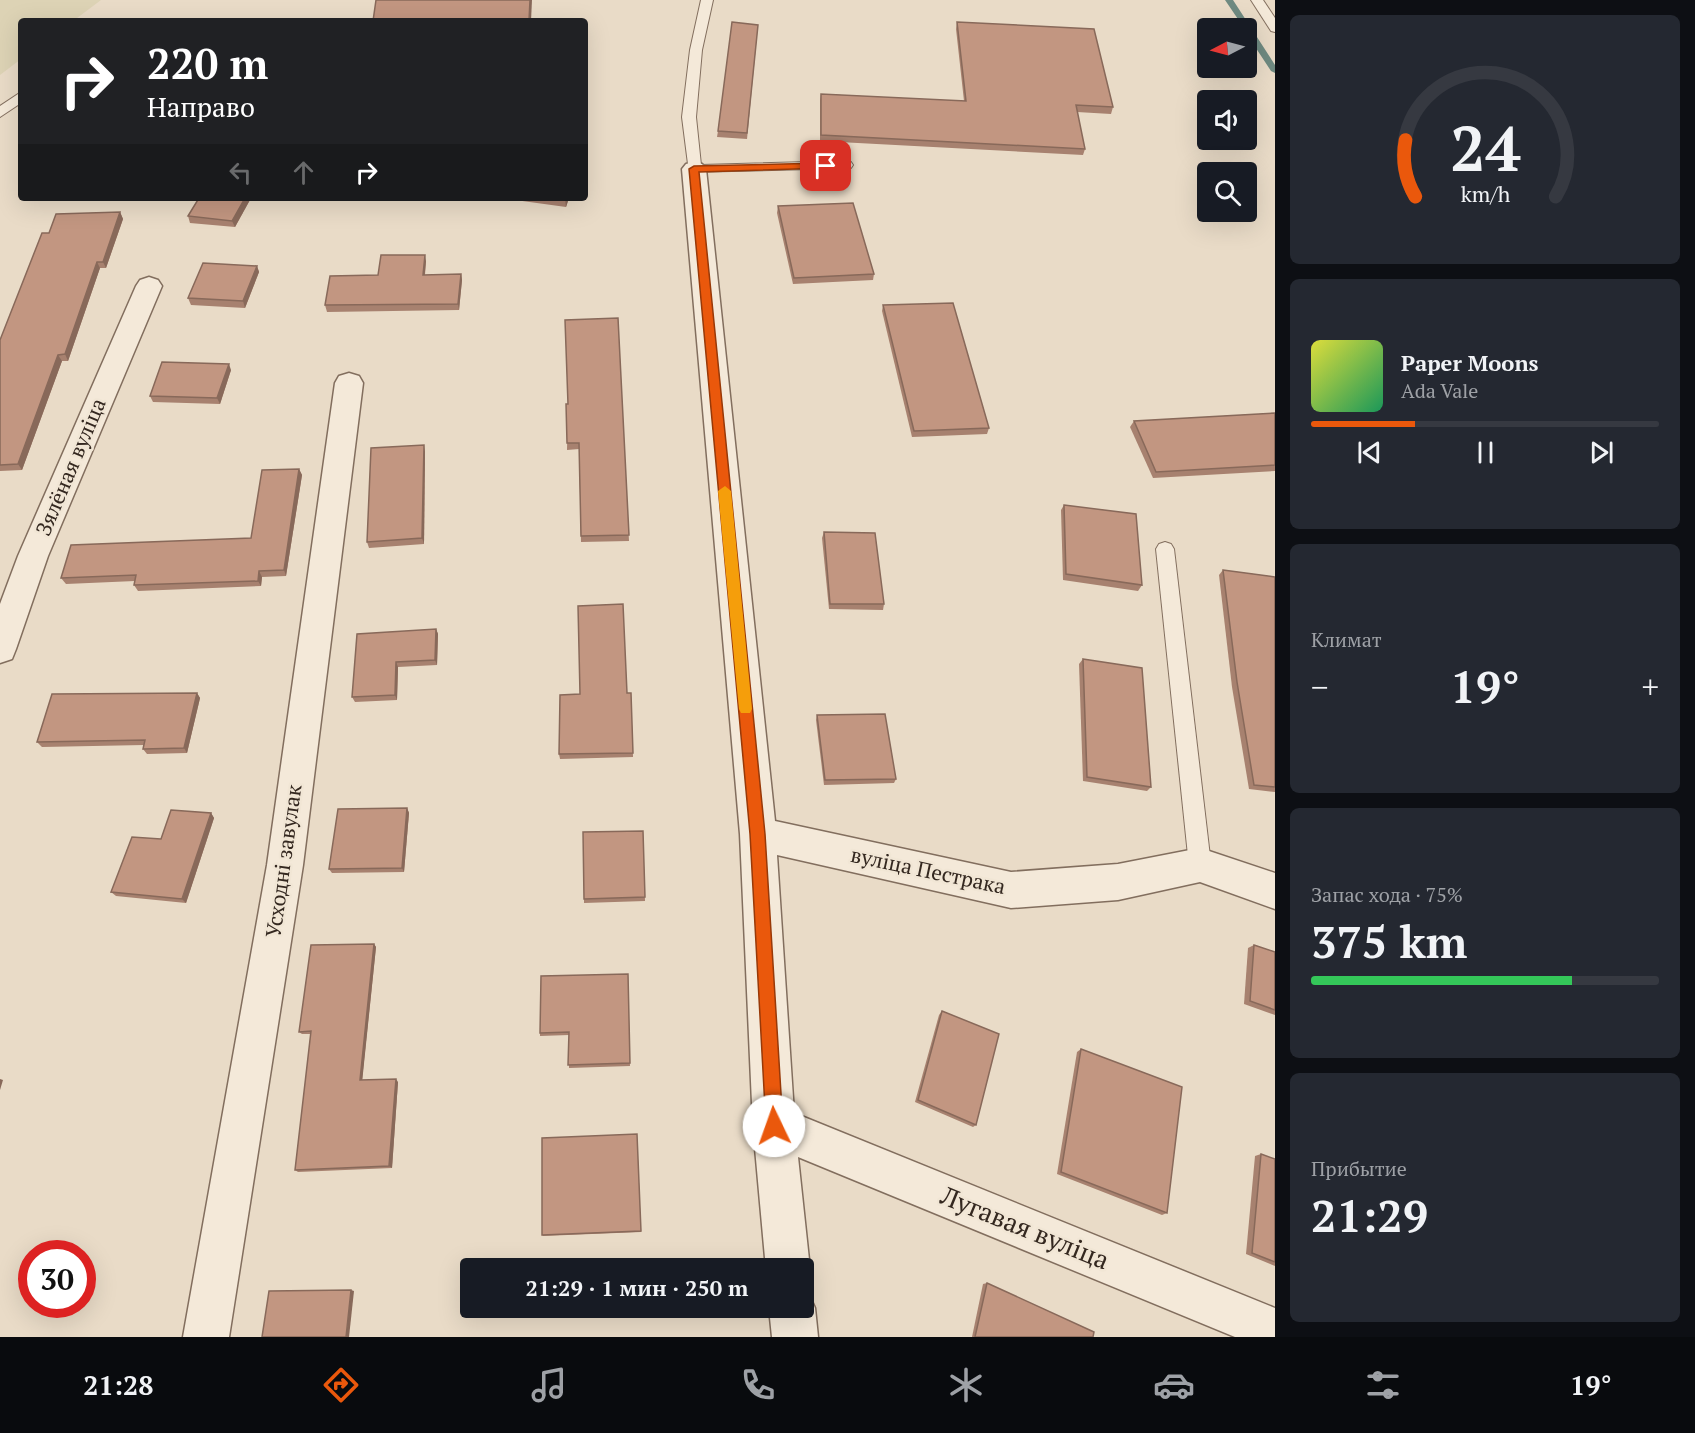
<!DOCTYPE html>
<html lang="ru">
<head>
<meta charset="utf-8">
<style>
	body { margin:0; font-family:"PT Serif",serif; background:#242831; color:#f1f3f6; height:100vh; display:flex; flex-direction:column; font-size:22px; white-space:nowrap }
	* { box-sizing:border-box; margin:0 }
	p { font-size:20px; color:#9ea1a6 }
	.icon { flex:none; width:33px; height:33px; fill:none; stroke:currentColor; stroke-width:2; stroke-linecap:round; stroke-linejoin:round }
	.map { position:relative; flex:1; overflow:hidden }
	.details { display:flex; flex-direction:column; gap:15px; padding:15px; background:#0d0f14; width:420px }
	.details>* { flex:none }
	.hud { position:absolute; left:18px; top:18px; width:570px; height:183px; border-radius:6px; box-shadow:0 6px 24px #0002; background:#202124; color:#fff; overflow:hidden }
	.needle { width:39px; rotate:264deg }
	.buttons { position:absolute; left:1197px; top:18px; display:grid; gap:12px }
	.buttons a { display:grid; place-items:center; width:60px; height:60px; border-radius:6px; background:#171b24; box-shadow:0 6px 24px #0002; font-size:30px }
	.speed { position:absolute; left:18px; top:1240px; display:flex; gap:12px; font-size:30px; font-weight:700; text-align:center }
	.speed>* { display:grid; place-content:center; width:78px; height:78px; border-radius:50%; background:#171b24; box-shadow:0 6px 24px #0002; line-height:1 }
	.speed .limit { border:9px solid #d22; background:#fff; color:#111 }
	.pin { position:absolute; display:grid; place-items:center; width:51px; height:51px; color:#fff; margin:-26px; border-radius:12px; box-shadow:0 3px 9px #0006 }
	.me { position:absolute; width:66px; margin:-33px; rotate:357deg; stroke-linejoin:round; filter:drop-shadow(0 0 4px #0008) }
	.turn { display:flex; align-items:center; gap:21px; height:126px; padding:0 30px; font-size:27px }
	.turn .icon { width:78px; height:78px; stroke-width:2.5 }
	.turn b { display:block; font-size:42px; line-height:51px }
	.lanes { display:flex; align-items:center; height:57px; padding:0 30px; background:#0003; justify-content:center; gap:30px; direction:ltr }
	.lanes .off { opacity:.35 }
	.big { font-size:45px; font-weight:800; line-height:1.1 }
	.details .tile { flex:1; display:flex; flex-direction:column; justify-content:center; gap:9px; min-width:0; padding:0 21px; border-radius:9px; background:#242831 }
	.details .dial { align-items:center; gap:0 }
	.dial svg { height:156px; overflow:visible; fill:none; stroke:#363941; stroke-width:7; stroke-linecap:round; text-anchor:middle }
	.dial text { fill:#f1f3f6; stroke:none }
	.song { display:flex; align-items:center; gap:18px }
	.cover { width:72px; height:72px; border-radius:9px; background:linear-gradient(135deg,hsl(60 70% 55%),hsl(150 70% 35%)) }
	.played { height:6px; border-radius:3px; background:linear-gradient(90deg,#ea580c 30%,#363941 30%) }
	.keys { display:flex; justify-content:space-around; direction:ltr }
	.heat { display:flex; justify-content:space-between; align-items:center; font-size:33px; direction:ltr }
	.charge { height:9px; border-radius:4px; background:linear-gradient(90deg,#34c759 75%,#363941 0) }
	.trip { position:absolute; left:460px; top:1258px; width:354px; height:60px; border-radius:6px; background:#171b24; box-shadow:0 6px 24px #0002; font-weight:800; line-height:60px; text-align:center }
	.menu { display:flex; height:96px; justify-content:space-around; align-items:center; background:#090b0e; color:#9ea1a6 }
	.menu .icon { width:42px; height:42px }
	.menu .on { color:#ea580c }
	.menu b { font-size:27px; color:#f1f3f6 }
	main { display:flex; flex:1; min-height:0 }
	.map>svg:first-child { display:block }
</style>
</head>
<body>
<main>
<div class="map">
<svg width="1275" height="1337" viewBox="0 0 1275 1337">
	<rect width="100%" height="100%" fill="#e9dbc7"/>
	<path fill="#ddd3b5" d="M0 0H101L73 21H21V59L0 75Z"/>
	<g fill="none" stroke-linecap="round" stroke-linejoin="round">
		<path fill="#6f8a81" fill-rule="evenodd" d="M1225 0H1233L1275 65V73L1271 71 1246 33V28H1244Z"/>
		<g stroke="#826e5e" stroke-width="2">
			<g id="lane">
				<path d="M701 0H713L702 50 696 117 701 165 846 161 851 162 853 165 851 168 689 172 682 117 690 50Z"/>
				<path d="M1251 0H1263L1275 18V32L1271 31Z"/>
				<path d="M21 92V103L0 117V106Z"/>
				<path d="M1165 542 1171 544 1174 549 1211 865 1208 872 1200 875 1192 872 1189 865 1156 549 1159 544Z"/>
			</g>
		</g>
		<g stroke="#826e5e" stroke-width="3">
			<g id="street">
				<path d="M694 162 702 164 706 169 775 821 1011 872 1118 864 1200 848 1275 873V909L1200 882 1118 900 1011 908 777 855 794 1113 1275 1308V1337H1235L798 1157 810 1269 804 1284V1269H766L753 1126 740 834 682 169 686 164Z"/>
				<path d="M149 277 158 280 162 286 48 556 16 649 12 659 0 663V604L18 556 136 286 140 280Z"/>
				<path d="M349 373 359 376 363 383 303 865 229 1337H183L267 865 335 383 339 376Z"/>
				<path d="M804 1290 808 1292 815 1308 818 1337H772L769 1308H804Z"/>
			</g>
		</g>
		<use href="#lane" fill="#f4e9d9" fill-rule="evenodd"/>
		<use href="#street" fill="#f4e9d9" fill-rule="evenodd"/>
	</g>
	<g fill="#a7816f">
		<path d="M957 22 1113 107 1111 114 1077 112 1085 149 1083 155 820 141V100L821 94 964 101 956 29Z"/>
		<path d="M758 25 747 139 717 137 718 131Z"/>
		<path d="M199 198H251L235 227 190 223 188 216Z"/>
		<path d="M515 198H569L566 207 515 200Z"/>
		<path d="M778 206 874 274 873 280 793 284 777 213Z"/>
		<path d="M120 212 123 219 106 268H100L68 361H62L22 470 0 471V340L49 233Z"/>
		<path d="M426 261 425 275 461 274 462 280 459 310 327 312 325 305 378 275Z"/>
		<path d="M257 266 259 272 245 308 191 305 188 298Z"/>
		<path d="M883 305 989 428 987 434 912 437 882 311Z"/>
		<path d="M618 318 629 541 581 542 579 449 567 450 568 404Z"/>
		<path d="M231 370 220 404 153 402 150 396Z"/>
		<path d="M1275 413V471L1153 478 1130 427 1134 421Z"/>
		<path d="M425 451 424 544 369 548 367 542Z"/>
		<path d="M299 469 302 475 286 576 262 577 261 586 138 591 134 585 135 581 66 584 61 578 251 538Z"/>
		<path d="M1064 505 1142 585 1138 591 1063 580 1061 510Z"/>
		<path d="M824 532 884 604 883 610 829 609 822 538Z"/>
		<path d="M1223 570 1275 577V792L1249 789 1232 687 1219 575Z"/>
		<path d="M436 629 438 634 437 665 398 667 397 700 355 702 352 697Z"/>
		<path d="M1083 659 1151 787 1147 791 1083 781 1079 664Z"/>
		<path d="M197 693 200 698 187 753 147 754 143 749 144 745 42 747 37 742Z"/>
		<path d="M627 693H631L633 757 560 759 559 754Z"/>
		<path d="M817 715 896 779 894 783 824 785 816 720Z"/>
		<path d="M407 808 409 813 404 872 332 873 329 869Z"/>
		<path d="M211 813 214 818 186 903 116 896 111 892 161 839Z"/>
		<path d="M643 831 645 901 584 903V899Z"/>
		<path d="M374 944 376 947 362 1080 398 1082 392 1168 298 1172 295 1170 311 1034H302L299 1032Z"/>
		<path d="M1254 945 1275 952V1015L1244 1004 1248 948Z"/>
		<path d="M628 974 630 1066 569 1068V1035L540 1036V1033Z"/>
		<path d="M942 1011 976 1125 973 1127 915 1102 939 1015Z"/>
		<path d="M1081 1049 1167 1213 1162 1215 1057 1174 1077 1052Z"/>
		<path d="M637 1134 641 1232 543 1236 542 1235Z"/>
		<path d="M1261 1154 1275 1159V1266L1246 1254 1255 1156Z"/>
		<path d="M987 1283 1093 1337H972L983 1284Z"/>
	</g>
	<g fill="#88695a">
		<path d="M530 0H532L531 21H529Z"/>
		<path d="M245 198H251L235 227 232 221Z"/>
		<path d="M565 198H569L566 207Z"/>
		<path d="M120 212 123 219 106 268 103 262Z"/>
		<path d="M425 255 426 261 424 281 423 275Z"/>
		<path d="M97 262 100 268 68 361 65 354Z"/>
		<path d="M257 266 259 272 245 308 243 301Z"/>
		<path d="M461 274 462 280 459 310 458 304Z"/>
		<path d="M58 355 62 361 22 470 18 464Z"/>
		<path d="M229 364 231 370 220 404 217 398Z"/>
		<path d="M424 445 425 451 424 544 422 538Z"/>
		<path d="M299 469 302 475 286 576 284 570Z"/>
		<path d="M259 571 262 577 261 586 258 581Z"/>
		<path d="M436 629 438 634 437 665 435 660Z"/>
		<path d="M396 662 398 667 397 700 395 695Z"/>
		<path d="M197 693 200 698 187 753 184 748Z"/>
		<path d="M407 808 409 813 404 872 402 868Z"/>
		<path d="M211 813 214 818 186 903 182 899Z"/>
		<path d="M374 944 376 947 362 1083 360 1080Z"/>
		<path d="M0 1079 3 1080 0 1090Z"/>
		<path d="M396 1079 398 1082 392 1168 389 1166Z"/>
		<path d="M351 1290 354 1291 349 1337H346Z"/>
	</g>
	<g fill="#c29681" stroke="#88695a" stroke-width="1.5">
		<path d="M376 0H530L529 21H373Z"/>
		<path d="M732 22 758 25 747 133 718 131Z"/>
		<path d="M957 22 1094 29 1113 107 1076 105 1085 149 821 135V94L966 101Z"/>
		<path d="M199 198H245L232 221 188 216Z"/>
		<path d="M853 203 874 274 794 278 778 206Z"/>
		<path d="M120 212 103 262H97L65 354 58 355 18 464 0 465V340L42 233H49L56 214Z"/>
		<path d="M381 255H425L423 275 461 274 458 304 325 305 330 276 378 275Z"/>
		<path d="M203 263 257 266 243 301 188 298Z"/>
		<path d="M953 303 989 428 914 431 883 305Z"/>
		<path d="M618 318 629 535 581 536 579 443H567L566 404H568L565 320Z"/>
		<path d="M162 362 229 364 217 398 150 396Z"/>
		<path d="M1275 413V465L1156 472 1134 421Z"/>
		<path d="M424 445 422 538 367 542 371 448Z"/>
		<path d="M299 469 284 570 259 571 258 581 134 585 136 575 61 578 71 545 251 538 262 470Z"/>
		<path d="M1064 505 1136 514 1142 585 1066 574Z"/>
		<path d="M824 532 875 533 884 604H830Z"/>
		<path d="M1223 570 1275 577V787L1254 785 1237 682Z"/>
		<path d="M623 604 627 693H631L633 753 559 754 560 695 580 694 578 606Z"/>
		<path d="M436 629 435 660 396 662 395 695 352 697 357 634Z"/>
		<path d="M1083 659 1142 668 1151 787 1087 777Z"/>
		<path d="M197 693 184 748 143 749 145 740 37 742 52 694Z"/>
		<path d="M885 714 896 779 825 780 817 715Z"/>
		<path d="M407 808 402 868 329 869 338 809Z"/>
		<path d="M171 810 211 813 182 899 111 892 132 837 161 839Z"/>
		<path d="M643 831 645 897 584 899 583 832Z"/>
		<path d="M374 944 360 1080 396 1079 389 1166 295 1170 311 1031 299 1032 311 945Z"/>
		<path d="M1254 945 1275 952V1010L1250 1001Z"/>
		<path d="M628 974 630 1063 568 1065 569 1032 540 1033 541 976Z"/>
		<path d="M942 1011 999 1034 976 1125 918 1100Z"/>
		<path d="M1081 1049 1182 1087 1167 1213 1061 1172Z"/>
		<path d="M637 1134 641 1231 542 1235V1138Z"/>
		<path d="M1261 1154 1275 1159V1262L1252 1253Z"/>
		<path d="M987 1283 1094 1332 1093 1337H975Z"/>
		<path d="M351 1290 346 1337H262L269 1291Z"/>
	</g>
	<path fill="#ea580c" stroke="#983908" stroke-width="1.5" d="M826 163 831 166 829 168 699 172 765 834 783 1126 781 1132 774 1135 768 1132 766 1126 750 834 689 169 694 166Z"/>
	<path fill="#f59e0b" d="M725 486 731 491 752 709 750 713H741L739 709 718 491Z"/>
	<g text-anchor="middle" stroke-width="5" stroke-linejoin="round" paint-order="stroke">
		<g font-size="21" fill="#342820" stroke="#f1e6d5">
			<text transform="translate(71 467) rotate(-67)" y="7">Зялёная вуліца</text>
			<text transform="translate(284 861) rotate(-82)" y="7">Усходні завулак</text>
			<text transform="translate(928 871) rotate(12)" y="7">вуліца Пестрака</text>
		</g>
		<g font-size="26" fill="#342820" stroke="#f1e6d5">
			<text transform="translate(1025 1228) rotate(22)" y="9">Лугавая вуліца</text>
		</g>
	</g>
</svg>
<div class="buttons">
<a><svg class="needle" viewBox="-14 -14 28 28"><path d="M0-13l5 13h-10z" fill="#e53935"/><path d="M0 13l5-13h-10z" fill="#9ea1a6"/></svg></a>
<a><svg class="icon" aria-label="sound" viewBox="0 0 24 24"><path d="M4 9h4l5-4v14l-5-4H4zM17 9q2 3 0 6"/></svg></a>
<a><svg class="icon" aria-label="search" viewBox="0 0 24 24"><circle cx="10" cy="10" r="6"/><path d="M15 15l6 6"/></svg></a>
</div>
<div class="speed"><div class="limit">30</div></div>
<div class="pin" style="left:826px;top:166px;background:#d93025"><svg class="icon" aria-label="arrive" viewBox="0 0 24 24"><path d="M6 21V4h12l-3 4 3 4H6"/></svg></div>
<svg class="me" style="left:774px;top:1126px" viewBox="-20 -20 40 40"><circle r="19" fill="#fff"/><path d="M0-13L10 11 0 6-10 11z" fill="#ea580c"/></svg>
<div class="trip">21:29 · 1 мин · 250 m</div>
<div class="hud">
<div class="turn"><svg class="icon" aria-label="right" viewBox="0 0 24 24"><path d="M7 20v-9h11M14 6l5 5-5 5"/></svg><div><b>220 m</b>Направо</div></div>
<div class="lanes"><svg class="icon off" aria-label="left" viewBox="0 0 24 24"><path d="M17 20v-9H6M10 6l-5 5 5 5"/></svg><svg class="icon off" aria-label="ahead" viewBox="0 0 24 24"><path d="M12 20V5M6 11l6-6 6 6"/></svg><svg class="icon" aria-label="right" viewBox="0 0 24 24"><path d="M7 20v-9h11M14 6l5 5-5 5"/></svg></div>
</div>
</div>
<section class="details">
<div class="tile dial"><svg viewBox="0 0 100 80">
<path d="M14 69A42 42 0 1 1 86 69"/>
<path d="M14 69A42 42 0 0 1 9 40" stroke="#ea580c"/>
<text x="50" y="56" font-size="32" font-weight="700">24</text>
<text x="50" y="72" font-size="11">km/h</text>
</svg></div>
<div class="tile">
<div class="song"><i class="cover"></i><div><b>Paper Moons</b><p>Ada Vale</p></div></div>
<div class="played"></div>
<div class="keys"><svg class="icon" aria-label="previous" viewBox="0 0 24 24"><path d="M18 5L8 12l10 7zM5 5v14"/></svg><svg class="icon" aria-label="pause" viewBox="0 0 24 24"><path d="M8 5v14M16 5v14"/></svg><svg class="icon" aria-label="next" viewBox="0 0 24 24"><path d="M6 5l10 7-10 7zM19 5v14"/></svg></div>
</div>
<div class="tile"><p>Климат</p>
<div class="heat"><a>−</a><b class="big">19°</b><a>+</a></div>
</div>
<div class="tile"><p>Запас хода · 75%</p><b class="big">375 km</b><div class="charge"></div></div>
<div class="tile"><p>Прибытие</p><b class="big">21:29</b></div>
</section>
</main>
<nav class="menu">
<b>21:28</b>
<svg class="icon on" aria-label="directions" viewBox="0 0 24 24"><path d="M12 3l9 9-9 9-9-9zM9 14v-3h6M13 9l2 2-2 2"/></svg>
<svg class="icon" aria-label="music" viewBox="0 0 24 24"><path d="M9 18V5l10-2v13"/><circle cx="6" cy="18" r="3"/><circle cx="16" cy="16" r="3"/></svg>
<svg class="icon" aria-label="phone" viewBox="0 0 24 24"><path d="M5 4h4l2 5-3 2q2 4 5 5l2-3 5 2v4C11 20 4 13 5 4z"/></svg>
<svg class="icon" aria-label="climate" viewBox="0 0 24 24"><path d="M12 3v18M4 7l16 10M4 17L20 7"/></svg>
<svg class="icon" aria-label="car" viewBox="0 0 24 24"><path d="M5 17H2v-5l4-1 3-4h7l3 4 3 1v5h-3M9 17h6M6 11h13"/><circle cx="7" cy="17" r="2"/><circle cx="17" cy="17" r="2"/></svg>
<svg class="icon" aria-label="filters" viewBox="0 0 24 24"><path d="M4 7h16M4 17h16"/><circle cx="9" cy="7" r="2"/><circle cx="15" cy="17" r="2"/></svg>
<b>19°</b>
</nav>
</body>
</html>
